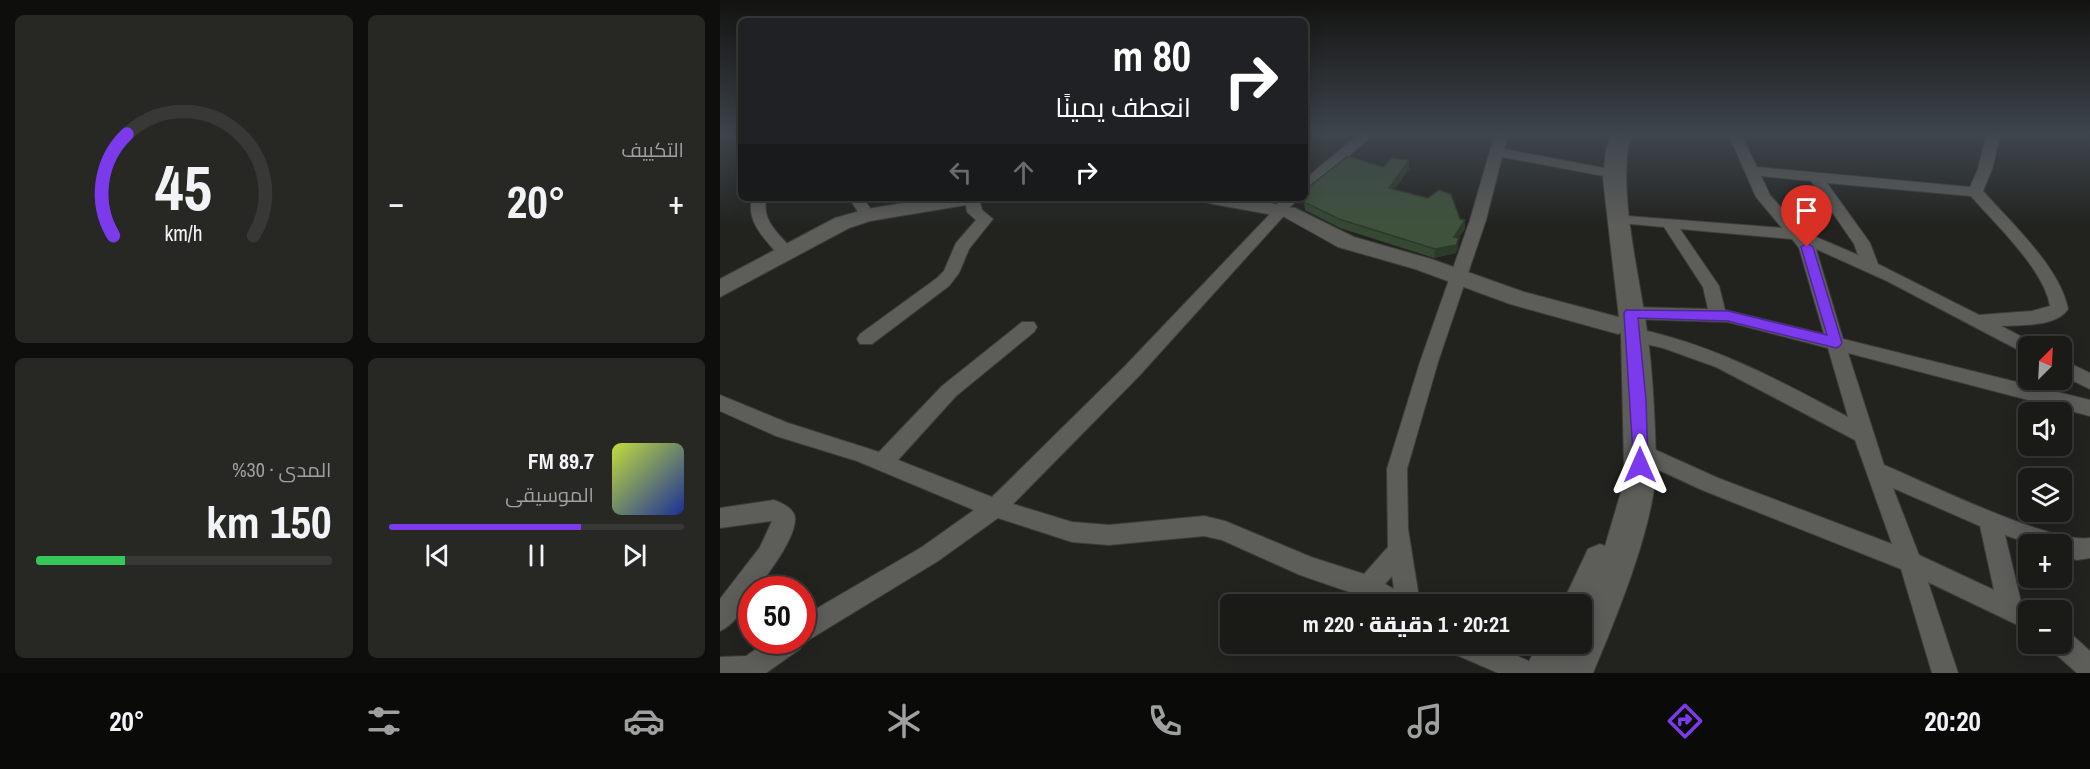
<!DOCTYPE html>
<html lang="ar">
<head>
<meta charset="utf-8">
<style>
	body { margin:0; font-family:"Archivo Narrow",Cairo,sans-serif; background:#272724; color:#f1f3f6; direction:rtl; height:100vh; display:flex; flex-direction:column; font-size:22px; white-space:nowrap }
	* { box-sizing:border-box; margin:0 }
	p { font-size:20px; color:#9fa1a1 }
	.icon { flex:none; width:33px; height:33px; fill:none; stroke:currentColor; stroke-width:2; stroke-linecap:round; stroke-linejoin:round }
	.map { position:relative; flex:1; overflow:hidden; direction:ltr }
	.side { display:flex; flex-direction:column; gap:15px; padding:15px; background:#0e0e0d; width:720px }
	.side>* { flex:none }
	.top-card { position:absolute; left:18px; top:18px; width:570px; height:183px; border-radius:9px; box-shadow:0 3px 15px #0003,0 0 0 2px #383836; direction:rtl; background:#202124; color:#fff; overflow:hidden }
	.needle { width:39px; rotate:24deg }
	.tools { position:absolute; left:1298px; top:336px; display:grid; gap:12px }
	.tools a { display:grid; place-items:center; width:54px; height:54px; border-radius:9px; background:#1a1a17; box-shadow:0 3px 15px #0003,0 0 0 2px #383836; font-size:30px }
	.speed { position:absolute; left:18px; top:576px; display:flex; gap:12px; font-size:30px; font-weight:700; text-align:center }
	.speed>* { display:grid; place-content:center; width:78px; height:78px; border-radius:50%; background:#1a1a17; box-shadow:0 3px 15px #0003,0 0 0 2px #383836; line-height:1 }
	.speed .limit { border:9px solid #d22; background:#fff; color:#111 }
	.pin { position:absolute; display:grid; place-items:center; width:51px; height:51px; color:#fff; margin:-62px -26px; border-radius:50% 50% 50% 0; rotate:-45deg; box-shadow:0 0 6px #0007 }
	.pin .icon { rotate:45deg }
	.me { position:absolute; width:66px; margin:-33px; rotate:0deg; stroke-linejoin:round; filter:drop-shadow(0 0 4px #0008) }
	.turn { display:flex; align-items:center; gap:21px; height:126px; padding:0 18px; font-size:27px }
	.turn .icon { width:78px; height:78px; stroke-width:2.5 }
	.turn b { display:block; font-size:42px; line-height:51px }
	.lanes { display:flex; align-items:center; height:57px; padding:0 18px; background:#0003; justify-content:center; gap:30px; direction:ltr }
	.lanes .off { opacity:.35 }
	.big { font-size:45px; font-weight:800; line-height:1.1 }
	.side .widget { flex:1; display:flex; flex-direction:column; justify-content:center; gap:9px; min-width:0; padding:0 21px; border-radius:9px; background:#272724 }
	.side .dial { align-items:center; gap:0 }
	.dial svg { height:156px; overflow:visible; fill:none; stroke:#383836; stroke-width:7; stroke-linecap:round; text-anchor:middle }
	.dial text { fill:#f1f3f6; stroke:none }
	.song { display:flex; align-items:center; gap:18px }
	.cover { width:72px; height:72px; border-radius:9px; background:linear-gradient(135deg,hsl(70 70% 55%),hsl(230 70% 35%)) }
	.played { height:6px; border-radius:3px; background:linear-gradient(90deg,#7c3aed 65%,#383836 65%) }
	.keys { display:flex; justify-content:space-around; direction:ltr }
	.heat { display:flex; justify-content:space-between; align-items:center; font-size:33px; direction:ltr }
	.charge { height:9px; border-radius:4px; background:linear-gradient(90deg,#34c759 30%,#383836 0) }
	.side .tiles { flex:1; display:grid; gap:15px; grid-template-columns:repeat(2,1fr) }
	.trip { position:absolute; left:500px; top:594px; width:372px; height:60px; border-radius:9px; background:#1a1a17; box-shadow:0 3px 15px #0003,0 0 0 2px #383836; font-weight:800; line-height:60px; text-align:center; direction:rtl }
	.dock { display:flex; height:96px; justify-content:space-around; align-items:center; background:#0a0a09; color:#9fa1a1 }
	.dock .icon { width:42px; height:42px }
	.dock .selected { color:#7c3aed }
	.dock b { font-size:27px; color:#f1f3f6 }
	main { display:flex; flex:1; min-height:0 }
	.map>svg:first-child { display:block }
</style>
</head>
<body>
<main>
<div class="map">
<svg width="1370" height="673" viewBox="0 0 1370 673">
	<rect width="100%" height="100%" fill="#22231f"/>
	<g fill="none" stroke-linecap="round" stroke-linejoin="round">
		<g stroke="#3d3d3a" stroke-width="2">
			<g id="minor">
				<path d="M640 133H655L590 190 585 191V179Z"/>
				<path d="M775 133H789L784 149 884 168 891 172 884 176 782 157 766 220 718 362 687 469 688 529 700 604H656L641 596 580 575 502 540 484 536 389 545 352 542 278 518 218 561 82 644 80 649 46 673H0V657L26 656 49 640H82V617L202 547 254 510 137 461 56 436 0 411V395L68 423 159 452 222 386 302 322H314L317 327 314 332 236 396 178 460 272 497 405 366 551 213H561L564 216 561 219 419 376 293 504 352 522 389 525 484 516 505 521 591 557 644 574 668 547 667 469 700 362 750 220ZM672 576 674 589 665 584Z"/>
				<path d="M1008 133H1020L1037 167 1250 187 1258 169 1267 133H1281L1272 169 1263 191C1291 223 1340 267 1348 309 1337 327 1300 325 1281 326L1314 343 1316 346H1308V355L1167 281 1096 249 1123 339 1370 400V416L1128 353 1164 465C1207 483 1331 544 1370 538V558L1357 560 1341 556V544H1310L1285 535 1301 602 1317 610H1308V630L1208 582 1238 673H1212L1181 569 982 490 913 458 910 452 913 446 920 443 927 446 998 478 1172 544 1135 440 996 367 943 348 908 340 905 335 908 330 914 328C992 344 1059 380 1128 417L1108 348 1008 322 911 319 902 313 911 307 988 309 983 287 944 227 900 223 895 221 892 218 895 215 1062 228 1036 197ZM1041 176 1091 181 1134 244 1138 255 1082 231 1050 195ZM1107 183 1251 196C1275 224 1324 269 1330 306L1312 311 1259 315 1158 264 1150 243ZM960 229 1072 239 1079 248 1104 334 1005 310 999 286ZM1173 488 1260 526 1274 590 1199 555Z"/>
				<path d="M32 198H46C42 221 57 232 71 248L73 252 71 256H59C45 238 26 223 32 198Z"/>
				<path d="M129 198H143L155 215 152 218H142Z"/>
				<path d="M245 198H259L262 210 273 219 249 249 239 273 229 286 152 344H140L137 339 140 334 217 278 224 271 236 243 256 220 247 212Z"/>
				<path d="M563 198H579L568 209 563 211 555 206Z"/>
				<path d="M1341 359 1370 373V389L1341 375Z"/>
				<path d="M54 500C62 503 74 508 75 518 76 538 48 574 36 590H32C32 603 12 626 0 631V599L40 547 52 521 0 528V508Z"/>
				<path d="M1341 630 1350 633 1370 651V673H1357L1332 651 1329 644H1341Z"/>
				<path d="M729 644H769L816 664 820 673H778L732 653Z"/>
			</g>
		</g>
		<g stroke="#3d3d3a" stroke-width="2">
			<g id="tertiary">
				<path d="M214 198H262L259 202 252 204 150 221 129 228 0 297V279L115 218 147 209Z"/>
				<path d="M483 198H527L560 205 562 207 575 208 634 237 711 259 804 292 906 319 910 325 906 331 898 334 790 304 695 269 618 247 559 214 553 215 493 204 486 202Z"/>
			</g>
		</g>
		<g stroke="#3d3d3a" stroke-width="2">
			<path id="secondary" d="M892 133H912C895 181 920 278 927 331 933 374 935 421 936 464 936 522 896 618 873 673H803L818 644H861V604H842L868 549 880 544 885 546 901 492 904 465 901 335 883 179 886 149Z"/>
		</g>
		<use href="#minor" fill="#5d5e5a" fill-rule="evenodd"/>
		<use href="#tertiary" fill="#5d5e5a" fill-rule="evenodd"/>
		<use href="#secondary" fill="#5d5e5a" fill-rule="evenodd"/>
	</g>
	<path fill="#364734" d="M689 160V169L674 189 740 219 745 229 738 238V247L736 253 714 258 620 228 585 210 584 202 663 167Z"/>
	<g fill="#2c3a2a">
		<path d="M689 160V169L669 197V188Z"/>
		<path d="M745 220V229L733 245 739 238 738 247 736 253 714 258 715 249 734 237Z"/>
	</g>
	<path fill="#3f533c" stroke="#2c3a2a" stroke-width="1.5" d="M628 156 663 167 671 158 689 160 669 188 708 198 719 190 731 194 740 219 745 220 734 237 739 238 736 245 715 249 619 219 584 202 583 198H585V190Z"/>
	<linearGradient id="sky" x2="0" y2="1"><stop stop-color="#131311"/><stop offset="0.59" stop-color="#3e454d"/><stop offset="1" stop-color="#3e454d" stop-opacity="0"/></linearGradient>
	<rect width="1370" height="227" fill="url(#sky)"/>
	<path fill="#7c3aed" stroke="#51269a" stroke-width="1.5" d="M1087 243 1093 247 1122 343 1120 346 1116 348 1008 321 918 318 926 400 928 465 926 470H914L904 313 906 310 1008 311 1107 335 1081 247Z"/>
</svg>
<div class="tools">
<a><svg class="needle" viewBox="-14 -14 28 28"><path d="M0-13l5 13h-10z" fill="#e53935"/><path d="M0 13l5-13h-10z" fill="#9fa1a1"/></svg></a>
<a><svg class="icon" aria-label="sound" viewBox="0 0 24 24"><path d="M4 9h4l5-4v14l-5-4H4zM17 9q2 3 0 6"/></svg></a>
<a><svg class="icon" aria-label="layers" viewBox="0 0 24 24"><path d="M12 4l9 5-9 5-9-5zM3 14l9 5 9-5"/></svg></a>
<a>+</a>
<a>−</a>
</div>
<div class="speed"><div class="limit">50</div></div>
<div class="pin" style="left:1087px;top:247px;background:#d93025"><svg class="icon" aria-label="arrive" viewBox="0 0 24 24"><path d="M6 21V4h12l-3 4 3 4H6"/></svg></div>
<svg class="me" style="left:920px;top:465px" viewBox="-20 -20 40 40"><path d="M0-17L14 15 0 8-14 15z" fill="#7c3aed" stroke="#fff" stroke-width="4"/></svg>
<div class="trip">20:21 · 1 دقيقة · 220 m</div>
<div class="top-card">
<div class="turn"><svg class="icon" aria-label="right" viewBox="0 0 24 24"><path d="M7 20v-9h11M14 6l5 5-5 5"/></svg><div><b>80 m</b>انعطف يمينًا</div></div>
<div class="lanes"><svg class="icon off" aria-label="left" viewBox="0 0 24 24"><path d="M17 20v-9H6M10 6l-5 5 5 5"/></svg><svg class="icon off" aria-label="ahead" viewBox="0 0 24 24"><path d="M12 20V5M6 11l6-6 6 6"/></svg><svg class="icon" aria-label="right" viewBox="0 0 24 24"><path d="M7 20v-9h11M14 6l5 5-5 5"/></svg></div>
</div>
</div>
<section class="side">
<div class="tiles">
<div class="widget"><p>التكييف</p>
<div class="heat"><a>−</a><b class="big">20°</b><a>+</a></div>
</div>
<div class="widget dial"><svg viewBox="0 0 100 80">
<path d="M14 69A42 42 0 1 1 86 69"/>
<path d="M14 69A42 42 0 0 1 21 17" stroke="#7c3aed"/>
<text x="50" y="56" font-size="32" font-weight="700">45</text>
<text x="50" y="72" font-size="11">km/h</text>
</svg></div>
<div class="widget">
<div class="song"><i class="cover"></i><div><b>89.7 FM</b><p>الموسيقى</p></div></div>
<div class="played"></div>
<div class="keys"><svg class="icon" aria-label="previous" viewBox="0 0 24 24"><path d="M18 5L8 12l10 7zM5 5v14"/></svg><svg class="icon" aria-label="pause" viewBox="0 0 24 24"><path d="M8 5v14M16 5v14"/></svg><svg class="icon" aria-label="next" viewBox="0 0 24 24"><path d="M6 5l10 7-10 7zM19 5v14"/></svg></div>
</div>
<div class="widget"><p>المدى · 30%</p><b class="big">150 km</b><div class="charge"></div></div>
</div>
</section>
</main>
<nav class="dock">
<b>20:20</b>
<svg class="icon selected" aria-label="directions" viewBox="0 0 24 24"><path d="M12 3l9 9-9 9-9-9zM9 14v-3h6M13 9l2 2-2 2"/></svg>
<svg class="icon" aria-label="music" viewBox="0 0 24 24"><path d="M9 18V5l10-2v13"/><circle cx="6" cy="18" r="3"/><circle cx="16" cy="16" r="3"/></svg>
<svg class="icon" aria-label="phone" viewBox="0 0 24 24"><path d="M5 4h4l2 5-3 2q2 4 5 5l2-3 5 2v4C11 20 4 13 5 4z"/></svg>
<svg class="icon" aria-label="climate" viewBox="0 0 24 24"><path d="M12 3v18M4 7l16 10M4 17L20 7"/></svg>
<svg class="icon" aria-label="car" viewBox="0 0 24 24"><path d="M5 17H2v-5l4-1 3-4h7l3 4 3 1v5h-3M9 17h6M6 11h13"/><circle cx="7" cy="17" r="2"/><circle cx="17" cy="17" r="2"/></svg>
<svg class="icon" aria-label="filters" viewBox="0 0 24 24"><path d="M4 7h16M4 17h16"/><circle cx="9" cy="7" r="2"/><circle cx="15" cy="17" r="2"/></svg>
<b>20°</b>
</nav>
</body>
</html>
